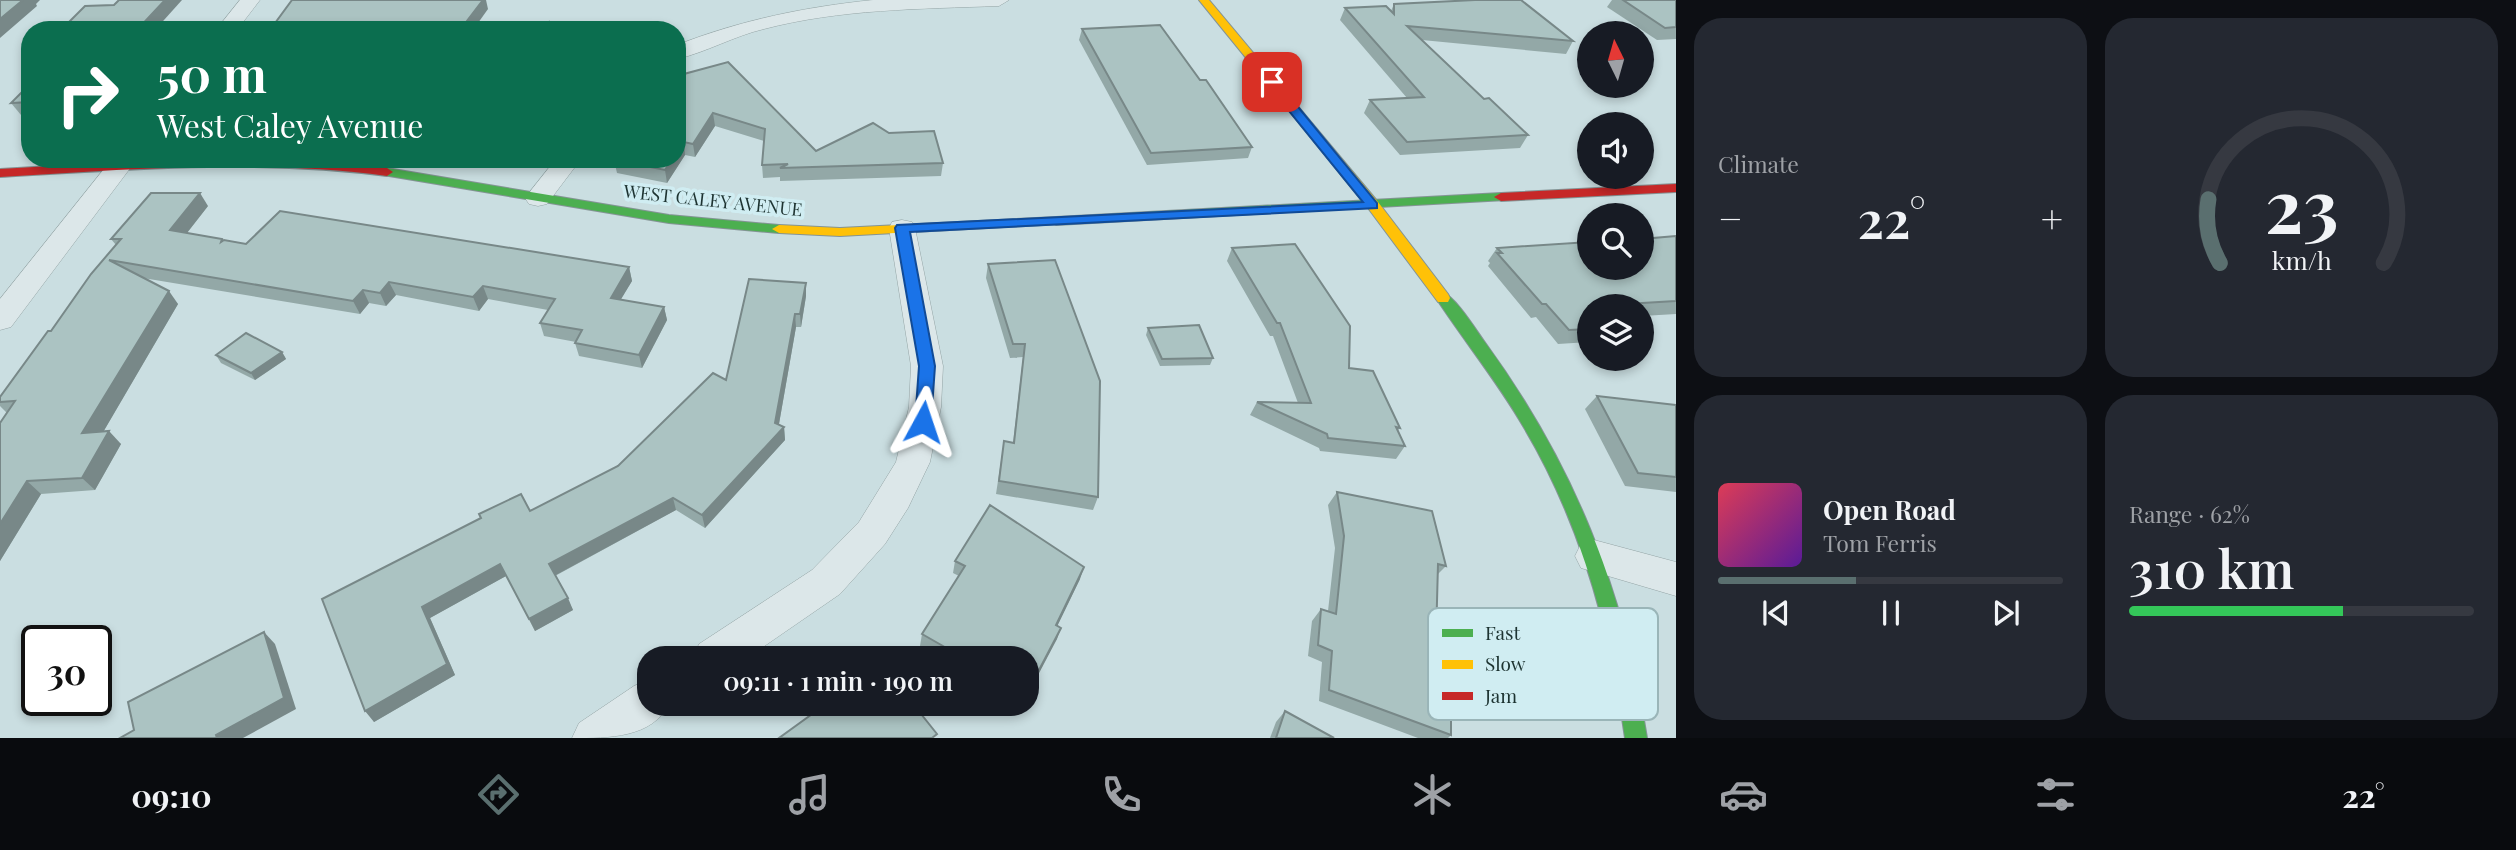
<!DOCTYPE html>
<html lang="en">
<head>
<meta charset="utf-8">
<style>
	body { margin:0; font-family:"Playfair Display",serif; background:#242831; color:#f1f3f6; height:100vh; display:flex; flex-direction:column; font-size:26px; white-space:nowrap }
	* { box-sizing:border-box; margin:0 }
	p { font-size:23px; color:#9ea1a6 }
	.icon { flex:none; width:38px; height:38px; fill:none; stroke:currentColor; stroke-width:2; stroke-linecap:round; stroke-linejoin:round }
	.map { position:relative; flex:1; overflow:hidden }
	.panel { display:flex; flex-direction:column; gap:18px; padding:18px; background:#0d0f14; width:840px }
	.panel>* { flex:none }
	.top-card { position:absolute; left:21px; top:21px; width:665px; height:147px; border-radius:28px; box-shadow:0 4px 10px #0003; background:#0b6e4f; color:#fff; overflow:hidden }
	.needle { width:46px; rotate:355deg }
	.buttons { position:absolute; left:1577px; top:21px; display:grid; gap:14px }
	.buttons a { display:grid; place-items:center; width:77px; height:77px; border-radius:50%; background:#171b24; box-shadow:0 4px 10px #0003; font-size:35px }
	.speed { position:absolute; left:21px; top:625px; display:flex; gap:14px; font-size:35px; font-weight:700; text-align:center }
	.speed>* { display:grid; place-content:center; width:91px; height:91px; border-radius:50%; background:#171b24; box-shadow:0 4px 10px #0003; line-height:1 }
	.speed .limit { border:4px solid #111; border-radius:10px; background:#fff; color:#111 }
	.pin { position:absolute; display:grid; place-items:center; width:60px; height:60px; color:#fff; margin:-30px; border-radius:14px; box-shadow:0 4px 10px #0006 }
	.me { position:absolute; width:77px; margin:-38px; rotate:5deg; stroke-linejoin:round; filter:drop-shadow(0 0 5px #0008) }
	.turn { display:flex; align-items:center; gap:24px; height:147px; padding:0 21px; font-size:32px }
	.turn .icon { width:91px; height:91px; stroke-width:2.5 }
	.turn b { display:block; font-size:49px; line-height:60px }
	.big { font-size:52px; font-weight:600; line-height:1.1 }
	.panel .widget { flex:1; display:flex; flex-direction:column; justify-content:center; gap:10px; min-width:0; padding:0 24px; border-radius:28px; background:#242831 }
	.panel .dial { align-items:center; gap:0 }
	.dial svg { height:182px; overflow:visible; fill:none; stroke:#363941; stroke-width:7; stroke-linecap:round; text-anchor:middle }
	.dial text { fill:#f1f3f6; stroke:none }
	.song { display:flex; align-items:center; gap:21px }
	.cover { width:84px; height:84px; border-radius:10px; background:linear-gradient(135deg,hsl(350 70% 55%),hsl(270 70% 35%)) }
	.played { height:7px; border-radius:4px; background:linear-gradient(90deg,#5a6f6f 40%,#363941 40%) }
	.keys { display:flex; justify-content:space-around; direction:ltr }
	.heat { display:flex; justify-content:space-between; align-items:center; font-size:38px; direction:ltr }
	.charge { height:10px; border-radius:5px; background:linear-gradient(90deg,#34c759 62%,#363941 0) }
	.panel .tiles { flex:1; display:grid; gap:18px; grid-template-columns:repeat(2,1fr) }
	.trip { position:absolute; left:637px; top:646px; width:402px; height:70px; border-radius:28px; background:#171b24; box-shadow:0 4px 10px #0003; font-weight:600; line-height:70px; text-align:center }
	.dock { display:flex; height:112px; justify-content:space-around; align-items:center; background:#090b0e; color:#9ea1a6 }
	.dock .icon { width:49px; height:49px }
	.dock .selected { color:#5a6f6f }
	.dock b { font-size:32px; color:#f1f3f6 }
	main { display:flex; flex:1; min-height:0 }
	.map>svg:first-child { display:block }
</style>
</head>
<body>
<main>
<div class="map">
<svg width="1676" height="738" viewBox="0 0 1676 738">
	<rect width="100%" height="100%" fill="#cadee1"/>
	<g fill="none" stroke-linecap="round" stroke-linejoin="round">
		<g stroke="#94a4a5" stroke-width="1">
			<g id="street">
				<path d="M240 0H260L237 30H216Z"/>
				<path d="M873 0H1009L999 6C920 9 840 9 764 29 734 36 707 52 677 59V45C741 20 805 7 873 0Z"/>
				<path d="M112 159H137L11 327 0 330V299Z"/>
				<path d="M556 159H581L547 204 538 206 529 204 525 198Z"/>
				<path d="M902 220 912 222 915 228 943 366 941 407 930 462 908 508 885 544 840 594 747 658H693L699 644 812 570 859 522 896 462 909 407 911 366 889 228 892 222Z"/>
				<path d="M1594 540 1676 562V596L1581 568 1575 556 1581 544Z"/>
				<path d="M649 680V704H669C652 738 609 738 572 738L579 723 634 686Z"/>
			</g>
		</g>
		<g stroke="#849495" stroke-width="2">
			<g id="fast">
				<path d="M387 168 669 215 779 225 786 229 779 233 669 223 383 175 381 172Z"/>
				<path d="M1501 193 1506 194V200L1056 225 1049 221 1056 217Z"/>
				<path d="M1443 293C1455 296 1476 330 1484 341 1573 463 1624 589 1647 738H1625C1610 629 1580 521 1523 426 1497 381 1464 341 1436 298Z"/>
			</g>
		</g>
		<g stroke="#849495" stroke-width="2">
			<g id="slow">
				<path d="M1199 0H1209L1378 202 1448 294 1450 298 1448 302H1438L1368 208Z"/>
				<path d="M1056 217 1061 218V224L840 236 779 233 772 229 779 225 840 228Z"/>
			</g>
		</g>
		<g stroke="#849495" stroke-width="2">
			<g id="jam">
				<path d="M171 159H300L387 168 393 172 387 176C258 159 130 169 0 177V169Z"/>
				<path d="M1676 184V192L1501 201 1494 197 1501 193Z"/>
			</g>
		</g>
		<use href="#street" fill="#dce7e9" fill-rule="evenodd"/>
		<use href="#fast" fill="#4caf50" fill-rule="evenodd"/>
		<use href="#slow" fill="#ffc107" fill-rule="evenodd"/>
		<use href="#jam" fill="#c62828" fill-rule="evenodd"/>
	</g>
	<g fill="#93a8a7">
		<path d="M1612 0H1676V39L1657 40 1607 7Z"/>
		<path d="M1394 4 1573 41 1566 54 1422 40 1484 99 1528 135 1520 148 1400 155 1364 113 1370 100 1407 98 1340 20 1345 8 1391 11Z"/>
		<path d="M1082 29 1200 80 1252 147 1248 158 1147 165 1079 40Z"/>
		<path d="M684 74 816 151 889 133 943 163 941 176 780 181V177L763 178 762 165 764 141 715 126 695 157 685 155 667 183 617 173 614 160Z"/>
		<path d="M30 84V115H21L11 103Z"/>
		<path d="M208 206 187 233 246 244 629 267 632 281 620 300 664 307 667 320 642 368 579 356 575 343 576 342 544 336 540 323 548 310 488 299 479 311 396 295 386 306 369 303 360 314 143 278 178 304 103 432 121 444 95 490 41 494 0 561V423L7 413 0 406V397L116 245 111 239Z"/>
		<path d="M1676 236V314L1642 316V306H1589V342L1558 344 1536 317 1531 318 1488 266 1490 263 1488 261 1497 248Z"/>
		<path d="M1232 248 1349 368 1400 428 1398 430 1405 446 1396 459 1320 451 1319 448 1250 415 1257 402 1298 403 1273 336H1270L1227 261Z"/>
		<path d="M988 264 1098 497 1093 510 996 494 1004 441 1013 443 1023 357 1010 358 986 278Z"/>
		<path d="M806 283V296L801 327H796L779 424 784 427 785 440 705 528 676 510 555 576 573 610 535 631 506 576 430 618 455 675 374 722 322 599 530 511 618 466 726 380Z"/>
		<path d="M1148 328 1213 358 1210 365 1160 366 1146 335Z"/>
		<path d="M282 352 286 359 255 380 221 363 216 355Z"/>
		<path d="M1597 396 1676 405V492L1625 486 1585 409Z"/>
		<path d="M1337 492 1446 566 1438 574 1435 676 1451 735 1448 738H1418L1319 701 1322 662 1308 656 1312 621 1321 609 1328 611 1335 548 1328 505Z"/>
		<path d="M955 561 1080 579 1057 626V639L1027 658H942L920 646 922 634 959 576 953 573Z"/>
		<path d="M1285 711 1334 738H1270L1276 722Z"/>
	</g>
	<g fill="#788888">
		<path d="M23 0H40L36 4 37 6 0 38V19Z"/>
		<path d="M165 0H182L155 30H137Z"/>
		<path d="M483 0H486L488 9 473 30H460Z"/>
		<path d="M713 113 715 126 695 157 693 144Z"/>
		<path d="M684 142 685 155 667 183 665 170 672 159H677V151Z"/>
		<path d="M200 193 208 206 179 243 170 230Z"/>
		<path d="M629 267 632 281 614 311 611 298Z"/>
		<path d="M389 282 396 295 386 306 380 293Z"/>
		<path d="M806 283V296L801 327 800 314Z"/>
		<path d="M483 286 488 299 479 311 473 297Z"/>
		<path d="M363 290 369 303 360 314 353 301Z"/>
		<path d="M169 291 178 304 95 446 82 433Z"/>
		<path d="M664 307 667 320 642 368 639 355Z"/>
		<path d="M795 314 796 327 777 435 784 427 785 440 705 528 702 515 775 423Z"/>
		<path d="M282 352 286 359 255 380 251 373Z"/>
		<path d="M109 431 121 444 95 490 82 478Z"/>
		<path d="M27 481 41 494 0 561V524Z"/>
		<path d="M673 498 676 510 554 576 549 564Z"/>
		<path d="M500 564 506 576 430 618 455 675 374 722 365 711 422 607Z"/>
		<path d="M1084 567 1080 579 1052 637 1056 625Z"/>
		<path d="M568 598 573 610 535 631 529 619Z"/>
		<path d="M1061 628 1057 639 1027 696V693Z"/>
		<path d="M264 632 275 644 296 709 243 738H217L216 735Z"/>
	</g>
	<g fill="#abc3c2" stroke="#788888" stroke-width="2">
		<path d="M0 0H23L0 19Z"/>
		<path d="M119 0H165L137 30H61L85 6 114 5Z"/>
		<path d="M292 0H483L460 30H270Z"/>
		<path d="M1475 0H1521L1573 41 1407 26 1484 99 1489 98 1528 135 1407 142 1370 100 1424 97 1345 8 1386 6 1394 14V4Z"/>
		<path d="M1623 0H1676V27L1665 28Z"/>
		<path d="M549 22 551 30H532Z"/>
		<path d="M1160 25 1200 80H1206L1252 147 1151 153 1082 29Z"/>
		<path d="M728 62 816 151 873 123 889 133 934 131 943 163 780 168 788 164 762 165 765 129 713 113 693 144 684 142 677 151V82L684 74Z"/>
		<path d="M30 84V102L11 103Z"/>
		<path d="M615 159H672L665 170 614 160Z"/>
		<path d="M151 193H200L170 230 222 239 221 242 224 240 246 244 280 211 629 267 611 298 664 307 639 355 575 343 582 330 540 323 555 299 483 286 473 297 389 282 380 293 363 290 353 301 109 260 169 291 82 433 109 431 82 478 27 481 0 524V423L15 401 0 402V397L48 331H51L91 274 121 239H111Z"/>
		<path d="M1676 236V301L1609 305V306H1589V329L1569 330 1546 304H1542L1497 253H1502L1497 248 1589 242V268H1642V239Z"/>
		<path d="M1295 244 1350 326 1349 368 1373 371 1400 428 1396 427 1405 446 1328 438 1327 434 1257 402 1311 403 1280 323H1277L1232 248Z"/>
		<path d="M1055 260 1100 381 1098 497 999 481 1004 441 1014 443 1025 344H1013L988 264Z"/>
		<path d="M749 279 806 283 800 314H795L775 423 784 427 702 515 673 498 549 564 568 598 529 619 500 564 422 607 447 664 365 711 322 599 481 518 479 514 521 494 530 511 618 466 713 373 726 380Z"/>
		<path d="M1199 325 1213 358 1162 359 1148 328Z"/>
		<path d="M246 333 282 352 251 373 216 355Z"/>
		<path d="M1597 396 1676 405V477L1638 473Z"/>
		<path d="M1337 492 1432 511 1446 566 1438 564 1435 676 1451 682V735L1329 690 1332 651 1318 645 1321 609 1336 614 1344 536Z"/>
		<path d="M990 505 1084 567 1056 625 1061 628 1027 693V658H964L922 634 965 566 955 561Z"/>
		<path d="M264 632 284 698 216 735 217 738H120L134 730 128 702Z"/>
		<path d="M826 704H913L937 734 932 738H779Z"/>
		<path d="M1285 711 1334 738H1276Z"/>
	</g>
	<path fill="#1a73e8" stroke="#114b97" stroke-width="2" d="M1272 79 1276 80 1377 203V208L910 232 935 366 931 422 929 426H917L915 422 919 366 895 228 897 225 1363 202 1268 85V80Z"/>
	<g text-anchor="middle" stroke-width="7" stroke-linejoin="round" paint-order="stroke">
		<g font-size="18" fill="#1d3331" stroke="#d0edf2">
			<text transform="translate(713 201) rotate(6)" y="6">WEST CALEY AVENUE</text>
		</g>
	</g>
	<rect x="1428" y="608" width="230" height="112" rx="10" fill="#d0edf2" stroke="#9ab5b8" stroke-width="2"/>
	<rect x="1442" y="629" width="31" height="8" fill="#4caf50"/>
	<rect x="1442" y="660" width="31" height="9" fill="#ffc107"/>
	<rect x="1442" y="692" width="31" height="8" fill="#c62828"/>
	<g font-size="19" fill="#1d3331">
		<text x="1485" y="640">Fast</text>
		<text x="1485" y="671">Slow</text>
		<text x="1485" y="703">Jam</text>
	</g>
</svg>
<div class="buttons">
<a><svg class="needle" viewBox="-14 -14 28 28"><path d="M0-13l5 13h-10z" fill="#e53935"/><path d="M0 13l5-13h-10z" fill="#9ea1a6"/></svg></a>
<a><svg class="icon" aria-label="sound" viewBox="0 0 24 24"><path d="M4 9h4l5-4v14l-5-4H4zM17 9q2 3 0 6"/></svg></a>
<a><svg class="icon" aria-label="search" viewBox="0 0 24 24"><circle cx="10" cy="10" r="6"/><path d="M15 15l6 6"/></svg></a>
<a><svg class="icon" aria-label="layers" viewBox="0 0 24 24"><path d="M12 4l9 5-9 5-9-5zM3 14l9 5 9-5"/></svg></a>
</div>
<div class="speed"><div class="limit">30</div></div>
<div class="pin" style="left:1272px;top:82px;background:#d93025"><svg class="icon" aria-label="arrive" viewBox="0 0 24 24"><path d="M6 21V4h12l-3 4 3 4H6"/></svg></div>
<svg class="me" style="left:923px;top:422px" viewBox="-20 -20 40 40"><path d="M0-17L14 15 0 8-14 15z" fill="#1a73e8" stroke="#fff" stroke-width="4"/></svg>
<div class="trip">09:11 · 1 min · 190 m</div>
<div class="top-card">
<div class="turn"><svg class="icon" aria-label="right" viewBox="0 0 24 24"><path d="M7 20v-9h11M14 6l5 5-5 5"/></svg><div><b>50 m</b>West Caley Avenue</div></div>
</div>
</div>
<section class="panel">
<div class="tiles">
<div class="widget"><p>Climate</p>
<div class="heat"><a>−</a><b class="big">22°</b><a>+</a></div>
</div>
<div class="widget dial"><svg viewBox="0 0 100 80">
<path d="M14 69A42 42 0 1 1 86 69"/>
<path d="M14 69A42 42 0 0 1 9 41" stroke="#5a6f6f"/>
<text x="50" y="56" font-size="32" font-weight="700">23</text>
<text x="50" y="72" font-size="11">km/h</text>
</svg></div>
<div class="widget">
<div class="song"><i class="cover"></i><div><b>Open Road</b><p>Tom Ferris</p></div></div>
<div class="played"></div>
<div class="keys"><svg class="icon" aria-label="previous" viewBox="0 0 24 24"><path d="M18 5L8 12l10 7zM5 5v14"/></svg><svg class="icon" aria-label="pause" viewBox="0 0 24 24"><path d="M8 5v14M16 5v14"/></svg><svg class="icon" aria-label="next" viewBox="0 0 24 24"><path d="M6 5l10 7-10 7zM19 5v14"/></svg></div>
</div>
<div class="widget"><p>Range · 62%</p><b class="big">310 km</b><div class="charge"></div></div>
</div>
</section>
</main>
<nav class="dock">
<b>09:10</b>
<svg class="icon selected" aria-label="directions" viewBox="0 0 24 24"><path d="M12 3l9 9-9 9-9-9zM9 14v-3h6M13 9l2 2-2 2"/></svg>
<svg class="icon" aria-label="music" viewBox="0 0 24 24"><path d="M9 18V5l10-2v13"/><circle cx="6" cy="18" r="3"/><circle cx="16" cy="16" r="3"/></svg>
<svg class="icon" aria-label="phone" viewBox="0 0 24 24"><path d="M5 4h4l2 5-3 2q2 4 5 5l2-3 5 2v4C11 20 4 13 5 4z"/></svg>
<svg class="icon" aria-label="climate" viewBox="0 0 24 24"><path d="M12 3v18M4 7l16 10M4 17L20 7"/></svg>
<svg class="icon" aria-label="car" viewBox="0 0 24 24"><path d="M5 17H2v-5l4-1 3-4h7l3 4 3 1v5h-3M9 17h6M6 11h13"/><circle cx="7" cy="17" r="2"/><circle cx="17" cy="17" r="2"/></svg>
<svg class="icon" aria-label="filters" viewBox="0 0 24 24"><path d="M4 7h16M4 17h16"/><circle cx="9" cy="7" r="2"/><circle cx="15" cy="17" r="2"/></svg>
<b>22°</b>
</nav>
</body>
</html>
